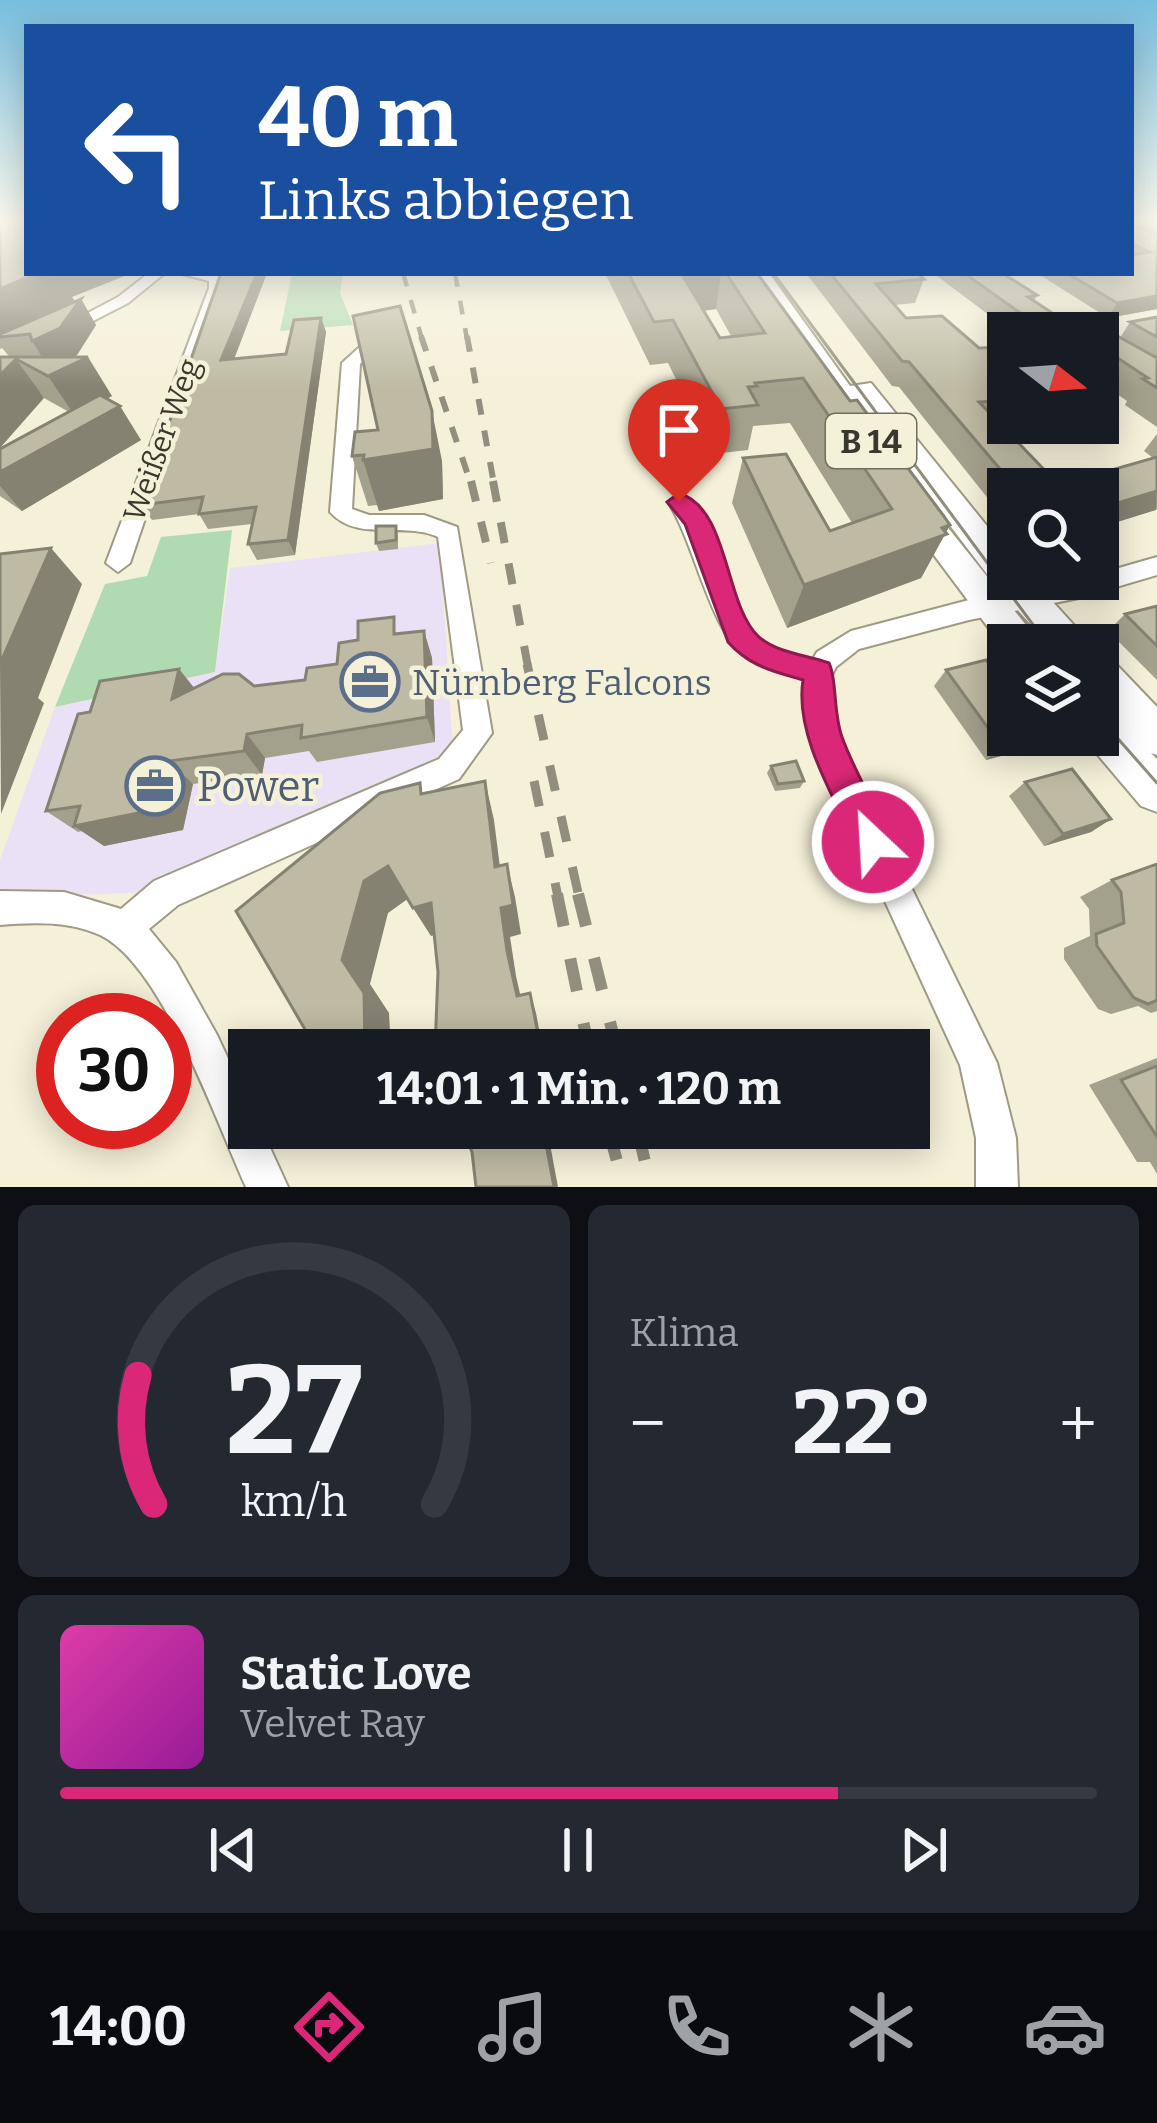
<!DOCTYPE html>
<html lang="de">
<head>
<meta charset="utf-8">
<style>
	body { margin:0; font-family:Bitter,serif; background:#242831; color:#f1f3f6; height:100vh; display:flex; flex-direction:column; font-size:45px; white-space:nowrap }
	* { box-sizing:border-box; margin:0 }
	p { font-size:39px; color:#9ea1a6 }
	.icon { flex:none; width:66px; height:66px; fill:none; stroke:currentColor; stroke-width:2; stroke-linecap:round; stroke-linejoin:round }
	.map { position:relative; height:1187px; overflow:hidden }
	.drawer { display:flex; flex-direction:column; gap:18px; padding:18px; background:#0d0f14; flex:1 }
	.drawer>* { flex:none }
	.guide { position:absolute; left:24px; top:24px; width:1110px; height:252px; border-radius:0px; box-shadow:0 6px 30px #0003; background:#1a4fa0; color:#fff; overflow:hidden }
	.needle { width:78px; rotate:107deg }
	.tools { position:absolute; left:987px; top:312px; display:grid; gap:24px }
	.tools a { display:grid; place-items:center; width:132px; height:132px; border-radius:0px; background:#171b24; box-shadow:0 6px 30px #0003; font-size:60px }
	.speed { position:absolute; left:36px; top:993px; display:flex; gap:24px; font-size:60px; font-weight:700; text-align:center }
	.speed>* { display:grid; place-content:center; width:156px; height:156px; border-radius:50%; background:#171b24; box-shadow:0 6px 30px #0003; line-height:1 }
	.speed .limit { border:18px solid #d22; background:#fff; color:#111 }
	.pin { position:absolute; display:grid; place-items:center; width:102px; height:102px; color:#fff; margin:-123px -51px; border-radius:50% 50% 50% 0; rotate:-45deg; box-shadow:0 0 12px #0007 }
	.pin .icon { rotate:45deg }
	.me { position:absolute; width:132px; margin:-66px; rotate:335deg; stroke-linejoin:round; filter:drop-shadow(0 0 9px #0008) }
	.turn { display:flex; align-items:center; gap:42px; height:252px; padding:0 36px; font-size:54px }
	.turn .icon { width:156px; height:156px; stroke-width:2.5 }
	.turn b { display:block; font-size:84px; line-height:102px }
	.big { font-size:90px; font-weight:700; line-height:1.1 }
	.drawer .tile { flex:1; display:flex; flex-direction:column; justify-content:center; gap:18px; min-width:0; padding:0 42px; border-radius:18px; background:#242831 }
	.drawer .dial { align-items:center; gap:0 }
	.dial svg { height:312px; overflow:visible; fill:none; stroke:#363941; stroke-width:7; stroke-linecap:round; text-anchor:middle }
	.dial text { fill:#f1f3f6; stroke:none }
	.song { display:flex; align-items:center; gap:36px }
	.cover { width:144px; height:144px; border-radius:18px; background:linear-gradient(135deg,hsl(320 70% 55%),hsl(300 70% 35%)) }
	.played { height:12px; border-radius:6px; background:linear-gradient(90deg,#db2777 75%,#363941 75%) }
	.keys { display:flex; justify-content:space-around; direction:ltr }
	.heat { display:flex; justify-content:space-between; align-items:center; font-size:66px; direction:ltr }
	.drawer .tiles { flex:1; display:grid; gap:18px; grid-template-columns:1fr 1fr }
	.tile:last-child { grid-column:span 2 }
	.trip { position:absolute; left:228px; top:1029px; width:702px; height:120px; border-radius:0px; background:#171b24; box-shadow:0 6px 30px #0003; font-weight:700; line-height:120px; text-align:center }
	.tabs { display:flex; height:192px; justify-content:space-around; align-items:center; background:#090b0e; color:#9ea1a6 }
	.tabs .icon { width:84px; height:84px }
	.tabs .active { color:#db2777 }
	.tabs b { font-size:54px; color:#f1f3f6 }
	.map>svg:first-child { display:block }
</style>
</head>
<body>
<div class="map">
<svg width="1157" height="1187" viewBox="0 0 1157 1187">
	<rect width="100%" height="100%" fill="#f5f0d8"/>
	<path fill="#ebe1f6" d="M440 543 453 751 153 892 0 898V860L55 707 215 672 230 568Z"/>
	<g fill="#b0dbb1">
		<path d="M292 273H343L340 293 353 325 280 331Z"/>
		<path d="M232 530 215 672 55 707 105 584 147 576 161 537Z"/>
	</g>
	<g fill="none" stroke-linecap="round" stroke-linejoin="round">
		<g stroke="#9f9a84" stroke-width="4">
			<g id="street">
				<path d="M149 273H165L128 303 68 334 54 331 118 297Z"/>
				<path d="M178 273 222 275 223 288 130 563 118 572 106 563 209 288V281Z"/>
				<path d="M374 334 382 339 360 364 352 509 369 515H424L457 527 492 733 459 779 178 905 149 929 176 962 217 1035 249 1103V1128H261L288 1187H246C217 1124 162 964 100 935 70 921 33 922 0 925V891L64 892 121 909 154 881 439 759 463 730 438 537C404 521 358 543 330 512L342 363Z"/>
				<path d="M679 495C727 514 719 616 768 645 782 653 798 656 813 659L817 652 851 631 969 600 1098 579V574L1157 557V575L1079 598 969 620 859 649 836 667 830 679 833 716 845 752 997 1063 1016 1138 1018 1187H976V1138L960 1065 818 755 805 716 804 679C786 674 766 670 750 660 710 635 696 545 668 502Z"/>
			</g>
		</g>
		<g stroke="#9f9a84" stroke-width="4">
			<g id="primary">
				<path d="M747 273H769L850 386 871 383 1008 552V579H1032L1092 645H1049L996 586 875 427 863 433 853 430Z"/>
				<path d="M914 496 925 499 1042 645H1008V654L898 507 903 499Z"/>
				<path d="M1098 655 1112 660 1157 707V755L1151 753 1157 759V812L1141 806 1081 735H1098V707L1108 711 1098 700Z"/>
			</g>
		</g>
		<use href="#street" fill="#fff" fill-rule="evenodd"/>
		<use href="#primary" fill="#fff" fill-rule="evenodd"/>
		<g stroke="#928e7e" stroke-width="3">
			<path d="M773 273 1048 645"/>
			<path d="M1098 716 1157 783"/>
		</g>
		<g stroke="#928e7e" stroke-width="4.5" stroke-dasharray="14 14" stroke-linecap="butt">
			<path d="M403 273 422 339"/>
			<path d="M455 273 467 339"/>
		</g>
		<g stroke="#928e7e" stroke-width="6" stroke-dasharray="16 16" stroke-linecap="butt">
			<path d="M421 336 471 484"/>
			<path d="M467 336 494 484"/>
		</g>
		<g stroke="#928e7e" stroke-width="8" stroke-dasharray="21 21" stroke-linecap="butt">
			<path d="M471 481 491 563"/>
			<path d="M493 481 528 667"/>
		</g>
		<g stroke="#928e7e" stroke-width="9" stroke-dasharray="26 26" stroke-linecap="butt">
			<path d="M527 664 579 897"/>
			<path d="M534 781 558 897"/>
		</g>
		<g stroke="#928e7e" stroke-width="12" stroke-dasharray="33 33" stroke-linecap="butt">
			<path d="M557 894 589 1050"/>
			<path d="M578 894 617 1050"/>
			<path d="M608 1128 624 1187"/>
			<path d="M637 1128 651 1187"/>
		</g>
	</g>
	<g fill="#a3a08c" fill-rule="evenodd">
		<path d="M0 223 75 301 81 299 96 325 77 355 73 357 112 396 106 399 141 440 22 511 0 496V449L69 412 44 398 2 348 0 349Z"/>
		<path d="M1131 223H1157V309L1108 318 1037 273H1131Z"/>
		<path d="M267 273 234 358 286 354 321 318 326 332 295 555 257 560 248 544 252 524 208 529 199 514 152 520 141 505 196 368Z"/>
		<path d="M605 273H757L850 401 950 525 921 578 787 628 732 503 743 458 830 531 852 523 790 423 753 426 748 450 713 454 668 363 650 365ZM716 309 731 336 720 338 704 311Z"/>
		<path d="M806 273H917L924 279 915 303 894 305 906 318 979 348 1008 350V423H1017L1001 425 1059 485 1153 458 1144 451 1157 434V509L1098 528V489H1008V516H1002L899 387 892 386Z"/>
		<path d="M933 273H1002L1037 295 1034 301 1071 333H1013Z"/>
		<path d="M1157 317V427L1125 405 1127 401 1098 381V333H1077L1078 332 1112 333 1120 338 1130 322Z"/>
		<path d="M355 432 442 461 443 499 379 511 377 505 368 506 352 456Z"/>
		<path d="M396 526 398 535V549L379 551 376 543Z"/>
		<path d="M1157 606V680L1108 631 1125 614Z"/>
		<path d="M424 631 432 658 435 742 317 762 309 751 265 758 262 775 193 784 183 830 104 846 82 831 78 832 46 811 90 712 195 688 254 686 305 680 400 634Z"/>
		<path d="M946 670 1043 735 1028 749 986 760 934 686Z"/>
		<path d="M771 766 804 781 800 788 775 791 767 773Z"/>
		<path d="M1025 782 1111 819 1091 832 1044 846 1009 796Z"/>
		<path d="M1157 864V1011L1151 1013 1138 1006 1111 1014 1098 1009 1064 959V948L1090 936 1089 909 1080 897 1112 880Z"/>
		<path d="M1157 1058V1174L1150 1162H1137L1089 1085Z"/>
	</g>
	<g fill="#858272">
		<path d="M38 273H132L72 297 77 305 81 299 96 325 77 355 49 368 32 341 60 328 0 337V289Z"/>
		<path d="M257 273H267L228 375 221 360Z"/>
		<path d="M681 273H721L716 309 676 314Z"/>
		<path d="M1157 296V309L1108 318 1117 303Z"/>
		<path d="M321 318 326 332 295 555 288 540Z"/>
		<path d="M1075 328 1071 333H1047Z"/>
		<path d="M88 357 112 396 75 416 48 376Z"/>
		<path d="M16 359 44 398 0 448V375Z"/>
		<path d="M120 406 141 440 22 511 0 486V472Z"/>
		<path d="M432 411 442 461 443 499 379 511 363 460Z"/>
		<path d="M1157 491 1156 510 1098 528V509Z"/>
		<path d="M950 525 921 578 787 628 804 585Z"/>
		<path d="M51 548 82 584 38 698 44 703 1 814 0 664Z"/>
		<path d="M424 631 432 658 435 742 427 717Z"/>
		<path d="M179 669 200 695 172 699Z"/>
		<path d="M247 734 265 758 262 775 244 751Z"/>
		<path d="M1043 735 1028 749 986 760 1001 746Z"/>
		<path d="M169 761 193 784 183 830 104 846 74 826Z"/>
		<path d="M485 781 494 820 504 899 495 867Z"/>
		<path d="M1111 819 1091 832 1044 846 1063 834Z"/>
		<path d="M507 864 515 897 521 934 510 937 516 976 525 1016 517 996 507 951 501 908Z"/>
		<path d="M388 866 409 898 388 913 370 984 389 1013 391 1050H365L342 960 364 881Z"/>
		<path d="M431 903 447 932 431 936 413 908Z"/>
		<path d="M530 993 536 1013 543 1050H529Z"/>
		<path d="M543 1128H547L558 1187H554Z"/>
	</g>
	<g fill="#bebaa3" stroke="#858272" stroke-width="3">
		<path d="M0 223H27V273H38L0 289Z"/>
		<path d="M1131 223H1135V225L1157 235V296L1117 303 1067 273H1131V255L1150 252 1131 243Z"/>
		<path d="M221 273H257L221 360 286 354 294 320 321 318 288 540 248 544 256 507 199 514 203 497 141 505 186 373 196 368 191 359Z"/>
		<path d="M628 273H681L720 338 765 333 726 273H757L850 401 857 400 943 515 950 525 942 528 947 534 804 585 743 458 786 454 830 531 892 509 803 378 755 383 757 386 748 387 758 405 721 409 673 320 654 322Z"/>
		<path d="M830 273H917L924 279 876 284 906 318 942 316 979 348 1005 347 1008 350V400L979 402 1059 485 1157 457V491L1098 509V489H1017L909 362 902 361Z"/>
		<path d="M964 273H1002L1037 295 1028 297 1075 328 1047 332Z"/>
		<path d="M81 299 60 328 32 341 30 334 0 337V334Z"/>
		<path d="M400 306 432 411 433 449 363 460 364 455 352 456 355 432 378 430 353 316Z"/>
		<path d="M1157 317V337L1130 322Z"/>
		<path d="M1109 326 1112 333 1157 358V388L1143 379 1148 378 1098 345V333L1078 332Z"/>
		<path d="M0 357H88L48 376 16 359 0 375Z"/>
		<path d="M100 395 120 406 0 472V449Z"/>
		<path d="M376 526H396V540L376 543Z"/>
		<path d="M51 548 0 664V554Z"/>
		<path d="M1157 606V646L1125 614Z"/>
		<path d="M394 617V634L424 631 427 717 301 738 302 725 247 734 244 751 169 761 158 809 74 826 80 806 46 811 78 714 90 712 100 681 179 669 172 699 223 674H239L254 686 305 680 307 668 337 664 339 643 358 640V621Z"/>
		<path d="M986 660 1008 688V735H1041L1001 746 946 670Z"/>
		<path d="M796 761 804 781 778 784 771 766Z"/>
		<path d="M1072 769 1111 819 1063 834 1025 782Z"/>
		<path d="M485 781 495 867 507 864 513 905 501 908 507 951 517 996 530 993 540 1044 528 1048 529 1050H435L438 972 431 903 413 908 388 866 364 881 342 960 364 993 365 1050H317L236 911 380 793 420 783 421 794Z"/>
		<path d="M1157 864V1000L1148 1004 1134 998 1097 946 1096 934 1124 923 1121 892 1112 880Z"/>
		<path d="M1157 1066V1137L1121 1080Z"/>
		<path d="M462 1128H543L554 1187H476L472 1152Z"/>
	</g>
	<linearGradient id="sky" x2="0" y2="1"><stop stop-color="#77bede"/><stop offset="0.57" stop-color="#faf8ed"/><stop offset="1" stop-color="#faf8ed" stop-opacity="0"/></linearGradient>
	<rect width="1157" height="389" fill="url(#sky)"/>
	<path fill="#db2777" stroke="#8e194d" stroke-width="3" d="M679 493C730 509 724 605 759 637 777 653 807 655 829 663 837 678 833 713 842 737 855 773 876 806 891 842L885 854 873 860 860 854C838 803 794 737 803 680 773 671 749 666 728 642L685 524 667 502Z"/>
	<defs>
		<g id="office-ring" transform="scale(3)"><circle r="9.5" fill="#f5f0d8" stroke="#5c6f8a" stroke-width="1.5"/><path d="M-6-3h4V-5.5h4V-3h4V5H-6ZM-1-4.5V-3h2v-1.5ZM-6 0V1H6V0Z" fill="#5c6f8a"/></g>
	</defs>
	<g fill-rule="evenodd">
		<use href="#office-ring" x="370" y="682"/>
		<use href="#office-ring" x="155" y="786"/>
	</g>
	<g text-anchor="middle" stroke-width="9" stroke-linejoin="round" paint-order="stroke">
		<g font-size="30" fill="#39372e" stroke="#f5f0d8">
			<text transform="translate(162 440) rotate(-70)" y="10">Weißer Weg</text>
		</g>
		<rect fill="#f5f0d8" stroke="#716e61" stroke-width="3" x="826" y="414" width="90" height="54" rx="9"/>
		<g font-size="33" font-weight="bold" fill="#39372e">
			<text x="871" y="453">B 14</text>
		</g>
		<g font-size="36" fill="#4e5e75" stroke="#f5f0d8" text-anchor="start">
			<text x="412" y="695">Nürnberg Falcons</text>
		</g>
		<g font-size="42" fill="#4e5e75" stroke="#f5f0d8" text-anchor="start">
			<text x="197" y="801">Power</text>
		</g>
	</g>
</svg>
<div class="tools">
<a><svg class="needle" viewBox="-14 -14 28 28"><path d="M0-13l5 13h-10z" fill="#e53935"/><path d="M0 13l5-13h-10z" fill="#9ea1a6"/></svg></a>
<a><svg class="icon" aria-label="search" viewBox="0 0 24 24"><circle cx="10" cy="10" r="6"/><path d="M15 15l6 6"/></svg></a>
<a><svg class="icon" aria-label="layers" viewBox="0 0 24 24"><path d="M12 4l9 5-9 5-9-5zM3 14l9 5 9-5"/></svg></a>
</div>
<div class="speed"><div class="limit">30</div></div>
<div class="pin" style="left:679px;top:502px;background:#d93025"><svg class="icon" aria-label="arrive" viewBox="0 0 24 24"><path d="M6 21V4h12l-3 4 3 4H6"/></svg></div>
<svg class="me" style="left:873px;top:842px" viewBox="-20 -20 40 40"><circle r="17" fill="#db2777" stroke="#fff" stroke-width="3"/><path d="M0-11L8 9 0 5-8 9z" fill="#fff"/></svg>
<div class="trip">14:01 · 1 Min. · 120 m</div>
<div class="guide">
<div class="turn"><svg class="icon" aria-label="left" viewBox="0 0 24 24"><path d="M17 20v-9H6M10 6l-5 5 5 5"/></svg><div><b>40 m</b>Links abbiegen</div></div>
</div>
</div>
<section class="drawer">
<div class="tiles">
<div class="tile dial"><svg viewBox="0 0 100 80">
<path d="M14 69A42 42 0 1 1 86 69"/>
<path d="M14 69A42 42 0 0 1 10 36" stroke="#db2777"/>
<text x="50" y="56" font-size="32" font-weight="700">27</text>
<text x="50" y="72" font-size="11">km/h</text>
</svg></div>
<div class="tile"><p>Klima</p>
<div class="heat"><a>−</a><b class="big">22°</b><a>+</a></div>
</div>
<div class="tile">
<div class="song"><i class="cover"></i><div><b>Static Love</b><p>Velvet Ray</p></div></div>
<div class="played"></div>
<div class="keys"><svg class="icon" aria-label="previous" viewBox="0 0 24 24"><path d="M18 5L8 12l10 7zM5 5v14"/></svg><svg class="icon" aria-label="pause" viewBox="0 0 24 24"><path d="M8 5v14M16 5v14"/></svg><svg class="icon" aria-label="next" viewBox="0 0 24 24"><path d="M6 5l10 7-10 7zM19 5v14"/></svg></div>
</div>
</div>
</section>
<nav class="tabs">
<b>14:00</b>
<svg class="icon active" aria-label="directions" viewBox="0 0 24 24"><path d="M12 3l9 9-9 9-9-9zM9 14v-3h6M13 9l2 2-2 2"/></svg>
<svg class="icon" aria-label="music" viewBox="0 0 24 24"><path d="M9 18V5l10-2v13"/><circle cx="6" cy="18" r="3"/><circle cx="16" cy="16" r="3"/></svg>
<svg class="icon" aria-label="phone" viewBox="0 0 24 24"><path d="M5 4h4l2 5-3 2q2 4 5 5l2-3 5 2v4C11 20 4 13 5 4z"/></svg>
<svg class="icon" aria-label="climate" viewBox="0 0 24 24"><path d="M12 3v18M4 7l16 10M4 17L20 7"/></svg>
<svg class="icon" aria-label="car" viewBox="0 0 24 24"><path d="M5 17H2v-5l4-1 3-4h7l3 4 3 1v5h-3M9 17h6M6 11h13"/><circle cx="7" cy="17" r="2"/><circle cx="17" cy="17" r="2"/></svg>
</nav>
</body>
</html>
